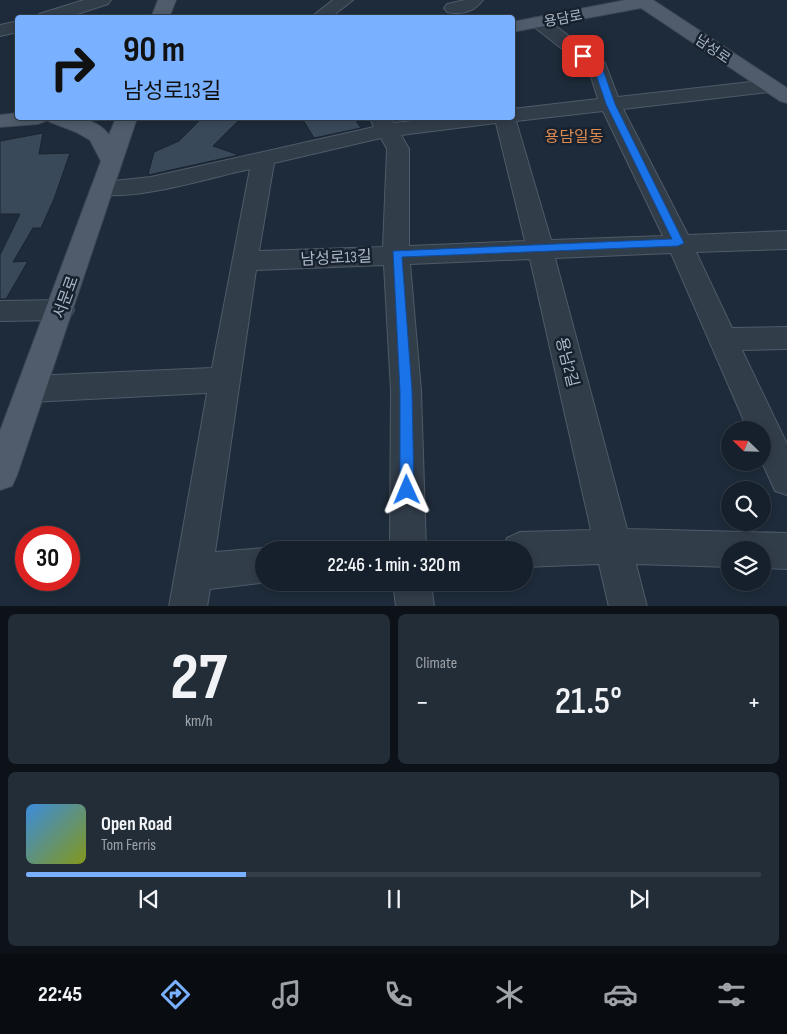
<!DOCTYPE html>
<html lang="en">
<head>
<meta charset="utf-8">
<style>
	body { margin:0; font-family:"Sofia Sans Condensed","Noto Sans KR",sans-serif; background:#232d38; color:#f1f3f6; height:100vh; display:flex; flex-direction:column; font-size:19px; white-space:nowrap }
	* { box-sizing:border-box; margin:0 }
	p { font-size:16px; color:#9ea3a9 }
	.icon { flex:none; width:28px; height:28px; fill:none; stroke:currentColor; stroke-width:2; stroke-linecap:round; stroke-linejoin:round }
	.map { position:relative; height:606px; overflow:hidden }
	.side { display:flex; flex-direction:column; gap:8px; padding:8px; background:#0c1218; flex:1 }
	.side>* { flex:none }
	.guide { position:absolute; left:15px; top:15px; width:500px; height:105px; border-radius:5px; box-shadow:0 2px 8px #0003,0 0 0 1px #353e48; background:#79b0ff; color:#111; overflow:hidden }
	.needle { width:32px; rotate:293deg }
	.fabs { position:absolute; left:721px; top:421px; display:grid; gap:10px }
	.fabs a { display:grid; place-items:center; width:50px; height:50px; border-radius:50%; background:#16202c; box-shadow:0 2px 8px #0003,0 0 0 1px #353e48; font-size:25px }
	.speed { position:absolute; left:15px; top:526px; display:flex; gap:10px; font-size:25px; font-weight:700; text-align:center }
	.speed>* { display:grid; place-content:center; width:65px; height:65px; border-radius:50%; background:#16202c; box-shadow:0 2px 8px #0003,0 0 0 1px #353e48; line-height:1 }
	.speed .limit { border:8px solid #d22; background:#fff; color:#111 }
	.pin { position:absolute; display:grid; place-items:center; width:42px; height:42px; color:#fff; margin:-21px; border-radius:10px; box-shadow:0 2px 8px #0006 }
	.me { position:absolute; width:55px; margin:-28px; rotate:359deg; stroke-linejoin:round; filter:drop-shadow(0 0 4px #0008) }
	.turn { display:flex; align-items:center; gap:18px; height:105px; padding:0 25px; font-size:22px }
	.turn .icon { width:65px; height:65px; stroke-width:2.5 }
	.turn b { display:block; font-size:35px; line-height:42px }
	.big { font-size:38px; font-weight:600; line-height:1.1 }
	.side .card { flex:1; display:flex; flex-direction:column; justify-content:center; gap:8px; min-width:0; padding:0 18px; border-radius:8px; background:#232d38 }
	.side .dial { align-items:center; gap:0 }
	.dial b { font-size:65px; line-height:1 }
	.song { display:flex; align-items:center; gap:15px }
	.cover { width:60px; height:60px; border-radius:8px; background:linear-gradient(135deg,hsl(210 70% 55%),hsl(70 70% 35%)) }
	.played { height:5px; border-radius:2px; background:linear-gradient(90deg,#79b0ff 30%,#353e48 30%) }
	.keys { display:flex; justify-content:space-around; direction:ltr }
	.heat { display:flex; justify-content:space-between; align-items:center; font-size:28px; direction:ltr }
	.side .tiles { flex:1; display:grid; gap:8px; grid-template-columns:1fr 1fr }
	.card:last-child { grid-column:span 2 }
	.trip { position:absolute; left:255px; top:541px; width:278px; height:50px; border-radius:25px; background:#16202c; box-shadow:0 2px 8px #0003,0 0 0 1px #353e48; font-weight:600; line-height:50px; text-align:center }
	.menu { display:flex; height:80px; justify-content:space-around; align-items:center; background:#090d12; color:#9ea3a9 }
	.menu .icon { width:35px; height:35px }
	.menu .current { color:#79b0ff }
	.menu b { font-size:22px; color:#f1f3f6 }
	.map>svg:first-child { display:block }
</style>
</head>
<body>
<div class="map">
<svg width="787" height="607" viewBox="0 0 787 607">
	<rect width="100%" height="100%" fill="#1e2b3a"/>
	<g fill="#3a495a" stroke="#1a2431">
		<path d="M202 118H241L213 146 239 155 148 175 154 152 179 141Z"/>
		<path d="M302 118H354L361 128 314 138Z"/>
		<path d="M43 133 39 154 70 153 54 199 41 228H33L13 262 28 261 6 299H0V255L20 214H0V141Z"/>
	</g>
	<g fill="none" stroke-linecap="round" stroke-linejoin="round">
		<g stroke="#505a68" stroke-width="2">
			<g id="minor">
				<path d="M84 0H111L108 4 65 18H37L39 14Z"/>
				<path d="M333 0H353L330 18H310Z"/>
				<path d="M465 0H483C474 12 461 15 447 12L444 8 447 4Z"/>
				<path d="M539 17 545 18 605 63 618 97 768 80 775 82 778 86 775 90 768 92 623 109 688 235 787 231V249L696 252 732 328 787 327V349L742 350 787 444V495L775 491 762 462V430H748L671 253 555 258 627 529 787 533V569L762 568V550H730V567L636 564 647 607H609L599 564 524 567V550H502L507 538 520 532 591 530 530 259 410 264 421 391 426 550H390L391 391 384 265 256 270 215 552 264 548 269 550H264V582H268L210 589 207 607H169L207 393 31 402 20 398 16 389 20 380 31 376 212 368 250 169C212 177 130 203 95 193L91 188 95 183 151 177 374 127 370 118H390L394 123 441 118H512V109L598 99 589 70 533 26 530 22 533 18ZM603 111 663 236 551 240 516 121ZM496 123 525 241 409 246V149L401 135ZM381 138 387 149 383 247 259 251 274 163Z"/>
				<path d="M18 21V32L0 36V25Z"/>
				<path d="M60 300 70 303 74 310 70 317 60 320 0 321V301Z"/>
				<path d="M393 582H431L434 607H396Z"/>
			</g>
		</g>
		<g stroke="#3c4654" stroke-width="2">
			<g id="major">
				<path d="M158 0H176L169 18H151Z"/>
				<path d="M626 0H653L787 88V103L780 101 641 8 512 32V22Z"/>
				<path d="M18 113V118C45 118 91 109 109 135L116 118H137L17 475 12 486 0 490V431L101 161 90 140 76 132 50 122 48 120 38 124 0 127V115Z"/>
			</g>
		</g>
		<use href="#minor" fill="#323d4a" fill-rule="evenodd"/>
		<use href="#major" fill="#505c6b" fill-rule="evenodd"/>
	</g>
	<path fill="#1a73e8" stroke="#114b97" d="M583 54 602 67 615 104 684 243 678 246 402 257 412 391 414 490 412 495 407 497 402 495 400 490V391L393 251 672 239 606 104 594 68 579 56Z"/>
	<g text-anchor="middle" stroke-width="5" stroke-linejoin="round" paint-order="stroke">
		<g font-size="14" fill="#acb7c7" stroke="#18222f">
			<text transform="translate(563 18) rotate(-11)" y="5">용담로</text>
			<text transform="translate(713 49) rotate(34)" y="5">남성로</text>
		</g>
		<g font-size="16" fill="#dd8b51" stroke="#18222f">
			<text x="574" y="142">용담일동</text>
		</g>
		<g font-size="16" fill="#acb7c7" stroke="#18222f">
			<text transform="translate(336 257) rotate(-3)" y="6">남성로13길</text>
			<text transform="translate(65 297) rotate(-70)" y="6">서문로</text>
			<text transform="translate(568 362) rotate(76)" y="6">용남2길</text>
		</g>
	</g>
</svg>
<div class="fabs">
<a><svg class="needle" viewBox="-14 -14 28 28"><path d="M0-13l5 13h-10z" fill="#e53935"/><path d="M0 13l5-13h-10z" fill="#9ea3a9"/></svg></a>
<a><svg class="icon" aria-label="search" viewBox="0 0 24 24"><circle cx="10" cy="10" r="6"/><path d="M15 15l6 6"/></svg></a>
<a><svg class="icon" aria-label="layers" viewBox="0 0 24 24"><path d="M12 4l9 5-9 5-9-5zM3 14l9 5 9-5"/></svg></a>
</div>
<div class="speed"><div class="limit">30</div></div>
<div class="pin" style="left:583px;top:56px;background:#d93025"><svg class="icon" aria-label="arrive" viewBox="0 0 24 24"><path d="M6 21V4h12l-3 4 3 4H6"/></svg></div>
<svg class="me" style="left:407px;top:490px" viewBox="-20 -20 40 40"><path d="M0-17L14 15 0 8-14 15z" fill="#1a73e8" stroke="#fff" stroke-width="4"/></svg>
<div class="trip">22:46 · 1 min · 320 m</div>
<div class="guide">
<div class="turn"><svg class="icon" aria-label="right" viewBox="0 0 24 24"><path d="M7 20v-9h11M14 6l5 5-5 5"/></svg><div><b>90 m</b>남성로13길</div></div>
</div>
</div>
<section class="side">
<div class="tiles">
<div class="card dial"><b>27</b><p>km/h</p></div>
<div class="card"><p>Climate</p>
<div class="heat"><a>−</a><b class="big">21.5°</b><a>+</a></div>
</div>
<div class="card">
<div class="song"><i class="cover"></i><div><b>Open Road</b><p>Tom Ferris</p></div></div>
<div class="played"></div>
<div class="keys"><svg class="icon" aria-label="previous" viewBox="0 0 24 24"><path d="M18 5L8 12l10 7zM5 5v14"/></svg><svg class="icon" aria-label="pause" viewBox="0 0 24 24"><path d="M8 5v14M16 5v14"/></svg><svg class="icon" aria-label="next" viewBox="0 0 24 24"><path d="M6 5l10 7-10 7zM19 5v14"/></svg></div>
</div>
</div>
</section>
<nav class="menu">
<b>22:45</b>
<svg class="icon current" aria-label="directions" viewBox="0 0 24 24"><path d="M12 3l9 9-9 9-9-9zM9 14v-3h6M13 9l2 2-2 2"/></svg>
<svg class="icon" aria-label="music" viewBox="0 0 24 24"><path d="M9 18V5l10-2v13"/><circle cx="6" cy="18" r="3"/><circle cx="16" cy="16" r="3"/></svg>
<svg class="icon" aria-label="phone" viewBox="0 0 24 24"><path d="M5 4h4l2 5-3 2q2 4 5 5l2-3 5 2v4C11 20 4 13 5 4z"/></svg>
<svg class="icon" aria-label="climate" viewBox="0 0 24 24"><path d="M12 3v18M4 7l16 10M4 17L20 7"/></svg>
<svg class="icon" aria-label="car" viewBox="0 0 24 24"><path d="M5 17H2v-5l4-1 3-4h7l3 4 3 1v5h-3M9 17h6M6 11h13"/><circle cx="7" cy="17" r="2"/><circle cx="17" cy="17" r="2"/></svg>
<svg class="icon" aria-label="filters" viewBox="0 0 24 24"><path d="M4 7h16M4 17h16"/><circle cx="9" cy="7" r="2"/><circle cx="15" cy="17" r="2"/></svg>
</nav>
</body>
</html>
